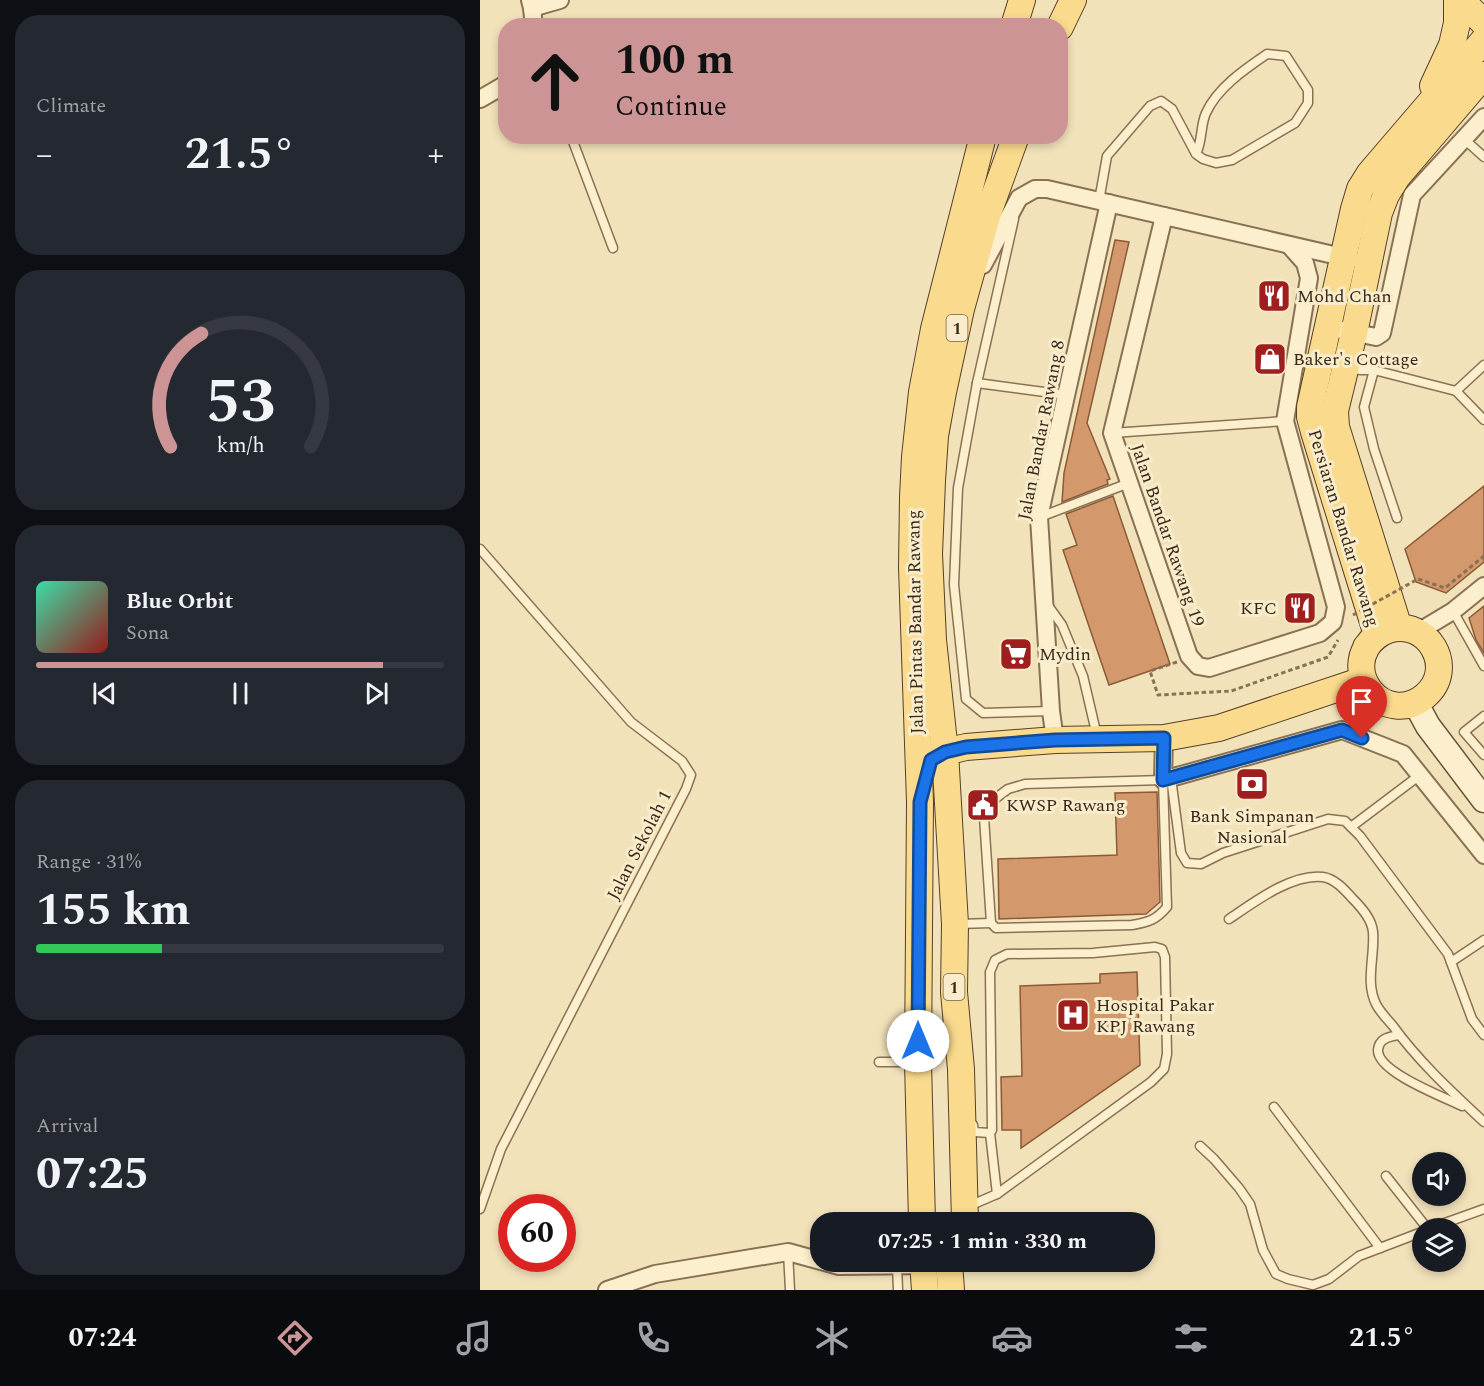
<!DOCTYPE html>
<html lang="en">
<head>
<meta charset="utf-8">
<style>
	body { margin:0; font-family:Spectral,serif; background:#242831; color:#f1f3f6; height:100vh; display:flex; flex-direction:column; font-size:22px; white-space:nowrap }
	* { box-sizing:border-box; margin:0 }
	p { font-size:20px; color:#9ea1a6 }
	.icon { flex:none; width:33px; height:33px; fill:none; stroke:currentColor; stroke-width:2; stroke-linecap:round; stroke-linejoin:round }
	.map { position:relative; flex:1; overflow:hidden }
	.panel { display:flex; flex-direction:column; gap:15px; padding:15px; background:#0d0f14; width:480px }
	.panel>* { flex:none }
	.hud { position:absolute; left:18px; top:18px; width:570px; height:126px; border-radius:24px; box-shadow:0 3px 9px #0003; background:#cc9495; color:#111; overflow:hidden }
	.controls { position:absolute; left:932px; top:1152px; display:grid; gap:12px }
	.controls a { display:grid; place-items:center; width:54px; height:54px; border-radius:50%; background:#171b24; box-shadow:0 3px 9px #0003; font-size:30px }
	.speed { position:absolute; left:18px; top:1194px; display:flex; gap:12px; font-size:30px; font-weight:700; text-align:center }
	.speed>* { display:grid; place-content:center; width:78px; height:78px; border-radius:50%; background:#171b24; box-shadow:0 3px 9px #0003; line-height:1 }
	.speed .limit { border:9px solid #d22; background:#fff; color:#111 }
	.pin { position:absolute; display:grid; place-items:center; width:51px; height:51px; color:#fff; margin:-62px -26px; border-radius:50% 50% 50% 0; rotate:-45deg; box-shadow:0 0 6px #0007 }
	.pin .icon { rotate:45deg }
	.me { position:absolute; width:66px; margin:-33px; rotate:0deg; stroke-linejoin:round; filter:drop-shadow(0 0 4px #0008) }
	.turn { display:flex; align-items:center; gap:21px; height:126px; padding:0 18px; font-size:27px }
	.turn .icon { width:78px; height:78px; stroke-width:2.5 }
	.turn b { display:block; font-size:42px; line-height:51px }
	.big { font-size:45px; font-weight:700; line-height:1.1 }
	.panel .card { flex:1; display:flex; flex-direction:column; justify-content:center; gap:9px; min-width:0; padding:0 21px; border-radius:24px; background:#242831 }
	.panel .dial { align-items:center; gap:0 }
	.dial svg { height:156px; overflow:visible; fill:none; stroke:#363941; stroke-width:7; stroke-linecap:round; text-anchor:middle }
	.dial text { fill:#f1f3f6; stroke:none }
	.song { display:flex; align-items:center; gap:18px }
	.cover { width:72px; height:72px; border-radius:9px; background:linear-gradient(135deg,hsl(160 70% 55%),hsl(0 70% 35%)) }
	.played { height:6px; border-radius:3px; background:linear-gradient(90deg,#cc9495 85%,#363941 85%) }
	.keys { display:flex; justify-content:space-around; direction:ltr }
	.heat { display:flex; justify-content:space-between; align-items:center; font-size:33px; direction:ltr }
	.charge { height:9px; border-radius:4px; background:linear-gradient(90deg,#34c759 31%,#363941 0) }
	.trip { position:absolute; left:330px; top:1212px; width:345px; height:60px; border-radius:24px; background:#171b24; box-shadow:0 3px 9px #0003; font-weight:700; line-height:60px; text-align:center }
	.dock { display:flex; height:96px; justify-content:space-around; align-items:center; background:#090b0e; color:#9ea1a6 }
	.dock .icon { width:42px; height:42px }
	.dock .on { color:#cc9495 }
	.dock b { font-size:27px; color:#f1f3f6 }
	main { display:flex; flex:1; min-height:0 }
	.map>svg:first-child { display:block }
</style>
</head>
<body>
<main>
<section class="panel">
<div class="card"><p>Climate</p>
<div class="heat"><a>−</a><b class="big">21.5°</b><a>+</a></div>
</div>
<div class="card dial"><svg viewBox="0 0 100 80">
<path d="M14 69A42 42 0 1 1 86 69"/>
<path d="M14 69A42 42 0 0 1 30 11" stroke="#cc9495"/>
<text x="50" y="56" font-size="32" font-weight="700">53</text>
<text x="50" y="72" font-size="11">km/h</text>
</svg></div>
<div class="card">
<div class="song"><i class="cover"></i><div><b>Blue Orbit</b><p>Sona</p></div></div>
<div class="played"></div>
<div class="keys"><svg class="icon" aria-label="previous" viewBox="0 0 24 24"><path d="M18 5L8 12l10 7zM5 5v14"/></svg><svg class="icon" aria-label="pause" viewBox="0 0 24 24"><path d="M8 5v14M16 5v14"/></svg><svg class="icon" aria-label="next" viewBox="0 0 24 24"><path d="M6 5l10 7-10 7zM19 5v14"/></svg></div>
</div>
<div class="card"><p>Range · 31%</p><b class="big">155 km</b><div class="charge"></div></div>
<div class="card"><p>Arrival</p><b class="big">07:25</b></div>
</section>
<div class="map">
<svg width="1004" height="1290" viewBox="0 0 1004 1290">
	<rect width="100%" height="100%" fill="#f2e2ba"/>
	<g fill="#d3996c" stroke="#8b5a37" stroke-width="1.5">
		<path d="M635 240 649 242 607 423 630 479 627 480 628 484 582 502 584 473Z"/>
		<path d="M1004 486V562L966 593 936 582 925 549Z"/>
		<path d="M633 496 690 664 629 685 583 550 597 545 586 514Z"/>
		<path d="M1004 606V653L996 640 989 618Z"/>
		<path d="M677 792 680 902 666 914 519 919 518 859 637 855 635 793Z"/>
		<path d="M657 972 660 1065 541 1148V1130H522L521 1077 542 1076 540 986 620 983V974Z"/>
	</g>
	<g fill="none" stroke-linecap="round" stroke-linejoin="round">
		<g stroke="#8a7153" stroke-width="11">
			<g id="lane">
				<path d="M91 136 133 248"/>
				<path d="M984 139 1004 157"/>
				<path d="M619 201 627 156 670 106 681 101 692 109 716 154 723 159 736 163 752 160 815 123 828 103V90L806 56 787 54C765 69 737 88 726 113 720 126 723 139 716 154"/>
				<path d="M534 219 497 383 478 488 474 585 486 699 503 713 571 711"/>
				<path d="M867 367 880 370H894L976 391 1004 365"/>
				<path d="M894 370 884 407 894 449 917 518"/>
				<path d="M497 383 587 395"/>
				<path d="M976 391 1004 420"/>
				<path d="M632 433 805 421"/>
				<path d="M560 517 649 483"/>
				<path d="M0 549 151 722 202 761 211 775 206 789 21 1149 0 1209"/>
				<path d="M567 604 582 625 603 676 617 736"/>
				<path d="M973 611 1004 666"/>
				<path d="M1004 716 984 732 1004 755"/>
				<path d="M691 778 701 853 707 863 721 864 743 853 848 819 865 821 880 836 968 954 992 1019 1004 1035"/>
				<path d="M683 780 687 907C676 920 669 922 652 925L516 928 511 923 504 817 512 801 528 789 545 784Z"/>
				<path d="M871 827 940 775"/>
				<path d="M749 919C773 903 812 873 843 877 855 879 864 889 872 898 881 907 892 919 893 932 895 956 885 982 896 1004 900 1012 907 1019 913 1026 939 1062 972 1092 1004 1122"/>
				<path d="M478 924 511 923"/>
				<path d="M971 962 1004 940"/>
				<path d="M919 1035C909 1037 899 1038 898 1050 897 1072 964 1097 982 1106"/>
				<path d="M399 1062H435"/>
				<path d="M794 1107 900 1248"/>
				<path d="M510 1133 517 1194"/>
				<path d="M720 1146 734 1159 759 1188 770 1204 783 1250 796 1274 808 1279 833 1285 849 1279 879 1256 942 1232"/>
				<path d="M906 1176 947 1228"/>
				<path d="M489 1206 517 1194 671 1082 684 1069 687 1054 685 957 682 949 675 947 613 953 527 954 515 960 510 972 512 1130 510 1133 494 1132 493 1125"/>
				<path d="M951 1228 1004 1209"/>
				<path d="M308 1252 310 1290"/>
				<path d="M417 1265 418 1290"/>
			</g>
		</g>
		<g stroke="#8a7153" stroke-width="20">
			<g id="street">
				<path d="M50 0 52 8 54 26"/>
				<path d="M52 8 80 0"/>
				<path d="M0 99 26 84"/>
				<path d="M684 216 632 433 709 656 718 666 729 668 840 633 853 622 856 607 805 421 829 278 825 263 809 245"/>
				<path d="M503 265 539 198 555 189H567L871 259"/>
				<path d="M847 327 896 337 902 333 932 195 1004 117"/>
				<path d="M938 632 973 611 1004 586"/>
				<path d="M684 738 683 780 862 730 923 754 1004 855"/>
				<path d="M575 740 571 711 559 517 629 203"/>
				<path d="M127 1290 175 1274 308 1252 359 1266 453 1265"/>
			</g>
		</g>
		<g stroke="#6b5237" stroke-width="27">
			<path id="secondary" d="M935 702 948 726 1004 800"/>
		</g>
		<g stroke="#563f28" stroke-width="28">
			<g id="primary">
				<path d="M981 0 1004 23"/>
				<path d="M534 26 542 0"/>
				<path d="M580 27 593 0"/>
				<path d="M953 86 972 45 977 23V0"/>
				<path d="M919 628 856 427 855 411 874 333 899 213 906 195 917 177 1004 75"/>
				<path d="M886 647C892 640 898 633 908 630 947 617 978 668 945 696 906 729 855 671 897 635L834 432 830 417V407L874 209 880 189 890 173 1004 40"/>
				<path d="M451 761 465 752 486 747 575 740 684 738 739 728 883 680"/>
				<path d="M442 1222 438 1062 440 802 432 567 433 497 435 457 442 392 454 329 503 136"/>
				<path d="M485 1222 481 1069 474 992 475 924 465 752 453 640 449 554 452 481 455 436 463 392 481 309 507 216 536 136"/>
				<path d="M443 1262 445 1290"/>
				<path d="M469 1262 471 1290"/>
			</g>
		</g>
		<g stroke="#8a7153" stroke-width="3" stroke-dasharray="4.5 3" stroke-linecap="butt">
			<path d="M938 579 965 588 1004 556"/>
			<path d="M697 662 670 671 678 695 751 691 848 657 858 640"/>
		</g>
		<use href="#lane" stroke="#fcefce" stroke-width="8"/>
		<use href="#street" stroke="#fcefce" stroke-width="16"/>
		<use href="#secondary" stroke="#fcefce" stroke-width="24"/>
		<use href="#primary" stroke="#fada8d" stroke-width="26"/>
		<path stroke="#8a7153" stroke-width="3" stroke-dasharray="4.5 3" stroke-linecap="butt" d="M873 615 938 579"/>
	</g>
	<g fill="none" stroke-linecap="round" stroke-linejoin="round">
		<g stroke="#114b97" stroke-width="15">
			<path id="route" d="M438 1041 440 802 451 760 465 752 486 747 575 740 684 738 683 780 862 730 882 738"/>
		</g>
		<use href="#route" stroke="#1a73e8" stroke-width="10"/>
	</g>
	<defs>
		<g id="restaurant-square" transform="scale(1.725)"><rect x="-9" y="-9" width="18" height="18" rx="4" fill="#9e1f1e" stroke="#f8ecca"/><path d="M-5-6h1v4h1v-4h1v4h1v-4h1v5L-1.5 .5V6h-2V.5L-5-1ZM5-6V6H3V1.5H1.5Q1.5-4 5-6Z" fill="#fff"/></g>
		<g id="shop-square" transform="scale(1.725)"><rect x="-9" y="-9" width="18" height="18" rx="4" fill="#9e1f1e" stroke="#f8ecca"/><path d="M-5-2.5h2.3a2.7 3.5 0 0 1 5.4 0H5L5.5 6h-11ZM-1.5-2.5h3a1.5 2.3 0 0 0-3 0Z" fill="#fff"/></g>
		<g id="supermarket-square" transform="scale(1.725)"><rect x="-9" y="-9" width="18" height="18" rx="4" fill="#9e1f1e" stroke="#f8ecca"/><path d="M-6-5.5h2.5l.6 2H6L4.5 2H-2.5L-4.4-4H-6ZM-1.5 3.2a1.3 1.3 0 1 0 .1 0ZM3 3.2a1.3 1.3 0 1 0 .1 0Z" fill="#fff"/></g>
		<g id="bank-square" transform="scale(1.725)"><rect x="-9" y="-9" width="18" height="18" rx="4" fill="#9e1f1e" stroke="#f8ecca"/><path d="M-6-4H6V4H-6ZM0-2.3a2.3 2.3 0 1 0 0 4.6a2.3 2.3 0 1 0 0-4.6Z" fill="#fff"/></g>
		<g id="civic-square" transform="scale(1.725)"><rect x="-9" y="-9" width="18" height="18" rx="4" fill="#9e1f1e" stroke="#f8ecca"/><path d="M-.6-6.5H3V-4.5H.6V-3L4-1V1h2V6H-6V1h2V-1L-.6-3ZM-1.2 2.5V6h2.4V2.5Z" fill="#fff"/></g>
		<g id="hospital-square" transform="scale(1.725)"><rect x="-9" y="-9" width="18" height="18" rx="4" fill="#9e1f1e" stroke="#f8ecca"/><path d="M-5-5h3v3.5h4V-5h3V5h-3V1.5h-4V5h-3Z" fill="#fff"/></g>
	</defs>
	<g fill-rule="evenodd">
		<use href="#restaurant-square" x="794" y="296"/>
		<use href="#shop-square" x="790" y="359"/>
		<use href="#restaurant-square" x="820" y="608"/>
		<use href="#supermarket-square" x="536" y="654"/>
		<use href="#bank-square" x="772" y="784"/>
		<use href="#civic-square" x="503" y="805"/>
		<use href="#hospital-square" x="593" y="1015"/>
	</g>
	<g text-anchor="middle" stroke-width="6" stroke-linejoin="round" paint-order="stroke">
		<g fill="#f8ecca" stroke="#71634f" stroke-width="1.5">
			<rect x="466.5" y="315" width="21" height="26" rx="4.5"/>
			<rect x="463.5" y="974" width="21" height="26" rx="4.5"/>
		</g>
		<g font-size="16" font-weight="bold" fill="#37281a">
			<text x="477" y="334">1</text>
			<text x="474" y="993">1</text>
		</g>
		<g font-size="18" fill="#37281a" stroke="#f8ecca" text-anchor="start">
			<text x="817" y="302">Mohd Chan</text>
			<text x="813" y="365">Baker's Cottage</text>
			<text x="797" y="614" text-anchor="end">KFC</text>
			<text x="559" y="660">Mydin</text>
			<text x="526" y="811">KWSP Rawang</text>
			<text x="772" y="822" text-anchor="middle">Bank Simpanan<tspan x="772" dy="21">Nasional</tspan></text>
			<text x="616" y="1011">Hospital Pakar<tspan x="616" dy="21">KPJ Rawang</tspan></text>
		</g>
		<g font-size="18" fill="#37281a" stroke="#f8ecca">
			<text transform="translate(561 430) rotate(-79)" y="6">Jalan Bandar Rawang 8</text>
			<text transform="translate(864 528) rotate(73)" y="6">Persiaran Bandar Rawang</text>
			<text transform="translate(688 535) rotate(71)" y="6">Jalan Bandar Rawang 19</text>
			<text transform="translate(435 622) rotate(-91)" y="6">Jalan Pintas Bandar Rawang</text>
			<text transform="translate(159 845) rotate(-63)" y="6">Jalan Sekolah 1</text>
		</g>
	</g>
</svg>
<div class="controls">
<a><svg class="icon" aria-label="sound" viewBox="0 0 24 24"><path d="M4 9h4l5-4v14l-5-4H4zM17 9q2 3 0 6"/></svg></a>
<a><svg class="icon" aria-label="layers" viewBox="0 0 24 24"><path d="M12 4l9 5-9 5-9-5zM3 14l9 5 9-5"/></svg></a>
</div>
<div class="speed"><div class="limit">60</div></div>
<div class="pin" style="left:882px;top:738px;background:#d93025"><svg class="icon" aria-label="arrive" viewBox="0 0 24 24"><path d="M6 21V4h12l-3 4 3 4H6"/></svg></div>
<svg class="me" style="left:438px;top:1041px" viewBox="-20 -20 40 40"><circle r="19" fill="#fff"/><path d="M0-13L10 11 0 6-10 11z" fill="#1a73e8"/></svg>
<div class="trip">07:25 · 1 min · 330 m</div>
<div class="hud">
<div class="turn"><svg class="icon" aria-label="ahead" viewBox="0 0 24 24"><path d="M12 20V5M6 11l6-6 6 6"/></svg><div><b>100 m</b>Continue</div></div>
</div>
</div>
</main>
<nav class="dock">
<b>07:24</b>
<svg class="icon on" aria-label="directions" viewBox="0 0 24 24"><path d="M12 3l9 9-9 9-9-9zM9 14v-3h6M13 9l2 2-2 2"/></svg>
<svg class="icon" aria-label="music" viewBox="0 0 24 24"><path d="M9 18V5l10-2v13"/><circle cx="6" cy="18" r="3"/><circle cx="16" cy="16" r="3"/></svg>
<svg class="icon" aria-label="phone" viewBox="0 0 24 24"><path d="M5 4h4l2 5-3 2q2 4 5 5l2-3 5 2v4C11 20 4 13 5 4z"/></svg>
<svg class="icon" aria-label="climate" viewBox="0 0 24 24"><path d="M12 3v18M4 7l16 10M4 17L20 7"/></svg>
<svg class="icon" aria-label="car" viewBox="0 0 24 24"><path d="M5 17H2v-5l4-1 3-4h7l3 4 3 1v5h-3M9 17h6M6 11h13"/><circle cx="7" cy="17" r="2"/><circle cx="17" cy="17" r="2"/></svg>
<svg class="icon" aria-label="filters" viewBox="0 0 24 24"><path d="M4 7h16M4 17h16"/><circle cx="9" cy="7" r="2"/><circle cx="15" cy="17" r="2"/></svg>
<b>21.5°</b>
</nav>
</body>
</html>
